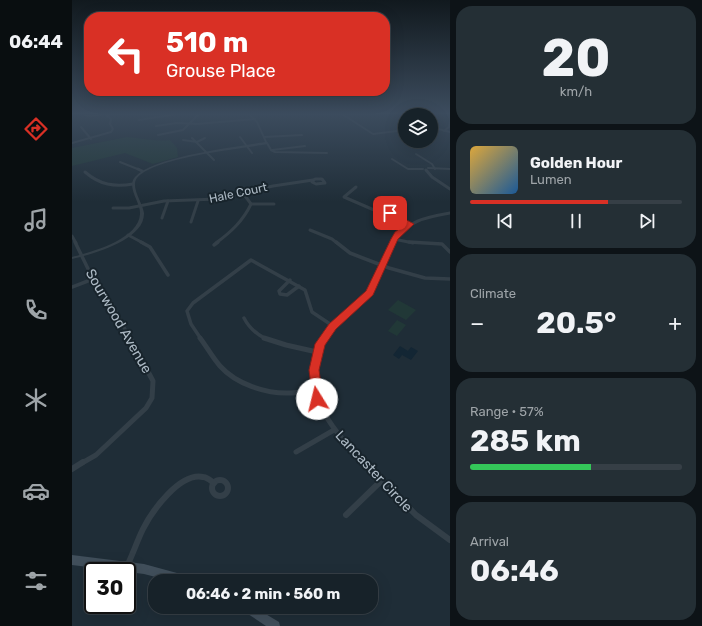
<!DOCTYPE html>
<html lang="en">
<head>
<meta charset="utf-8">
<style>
	body { margin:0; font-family:Rubik,sans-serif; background:#242f35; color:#f1f3f6; height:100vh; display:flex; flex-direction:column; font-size:15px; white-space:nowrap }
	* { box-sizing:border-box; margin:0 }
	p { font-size:13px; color:#9ea4a8 }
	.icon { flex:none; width:22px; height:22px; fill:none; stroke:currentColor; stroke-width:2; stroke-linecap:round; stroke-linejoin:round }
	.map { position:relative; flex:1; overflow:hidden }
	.sheet { display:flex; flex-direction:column; gap:6px; padding:6px; background:#0d1317; width:252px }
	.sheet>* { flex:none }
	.top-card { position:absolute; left:12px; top:12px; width:306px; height:84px; border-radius:16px; box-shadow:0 4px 16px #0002,0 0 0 1px #363f46; background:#d93025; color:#fff; overflow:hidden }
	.tools { position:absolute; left:326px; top:108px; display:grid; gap:8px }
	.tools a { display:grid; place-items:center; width:40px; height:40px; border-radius:50%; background:#172229; box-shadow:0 4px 16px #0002,0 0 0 1px #363f46; font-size:20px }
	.speed { position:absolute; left:12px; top:562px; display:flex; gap:8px; font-size:20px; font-weight:700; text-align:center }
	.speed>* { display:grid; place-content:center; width:52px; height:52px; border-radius:50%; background:#172229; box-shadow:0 4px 16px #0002,0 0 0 1px #363f46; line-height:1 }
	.speed .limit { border:2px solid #111; border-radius:6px; background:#fff; color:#111 }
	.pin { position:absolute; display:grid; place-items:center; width:34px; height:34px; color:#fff; margin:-17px; border-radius:8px; box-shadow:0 2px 6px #0006 }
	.me { position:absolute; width:44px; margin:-22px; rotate:351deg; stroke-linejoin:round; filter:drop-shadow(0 0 3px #0008) }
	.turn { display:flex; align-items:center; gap:14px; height:84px; padding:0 16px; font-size:18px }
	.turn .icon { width:52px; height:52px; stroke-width:2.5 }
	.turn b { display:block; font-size:28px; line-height:34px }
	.big { font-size:30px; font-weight:700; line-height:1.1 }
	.sheet .card { flex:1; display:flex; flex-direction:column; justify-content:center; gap:6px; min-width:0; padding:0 14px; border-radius:16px; background:#242f35 }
	.sheet .dial { align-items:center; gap:0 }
	.dial b { font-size:52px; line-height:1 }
	.song { display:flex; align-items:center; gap:12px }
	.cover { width:48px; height:48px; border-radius:6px; background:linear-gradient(135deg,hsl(40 70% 55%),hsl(210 70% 35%)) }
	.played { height:4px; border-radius:2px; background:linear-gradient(90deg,#d93025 65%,#363f46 65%) }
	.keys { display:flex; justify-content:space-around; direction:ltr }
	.heat { display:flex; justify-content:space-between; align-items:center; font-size:22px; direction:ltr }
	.charge { height:6px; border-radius:3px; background:linear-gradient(90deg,#34c759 57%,#363f46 0) }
	.trip { position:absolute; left:76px; top:574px; width:230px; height:40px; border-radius:16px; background:#172229; box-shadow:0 4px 16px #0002,0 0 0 1px #363f46; font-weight:700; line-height:40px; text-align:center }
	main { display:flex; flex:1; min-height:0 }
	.tabs { display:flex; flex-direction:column; width:72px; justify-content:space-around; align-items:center; background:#090e10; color:#9ea4a8 }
	.tabs .icon { width:28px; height:28px }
	.tabs .selected { color:#d93025 }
	.tabs b { font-size:18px; color:#f1f3f6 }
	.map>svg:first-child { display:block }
</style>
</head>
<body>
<main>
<nav class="tabs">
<b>06:44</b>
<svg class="icon selected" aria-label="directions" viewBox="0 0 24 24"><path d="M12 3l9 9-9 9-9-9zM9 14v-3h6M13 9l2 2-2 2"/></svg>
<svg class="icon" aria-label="music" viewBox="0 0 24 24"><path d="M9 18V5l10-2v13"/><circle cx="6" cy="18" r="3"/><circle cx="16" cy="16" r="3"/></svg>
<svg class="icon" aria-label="phone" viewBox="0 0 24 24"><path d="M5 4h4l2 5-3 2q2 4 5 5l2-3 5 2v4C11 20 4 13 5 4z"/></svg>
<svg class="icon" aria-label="climate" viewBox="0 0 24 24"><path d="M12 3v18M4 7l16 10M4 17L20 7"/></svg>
<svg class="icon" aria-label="car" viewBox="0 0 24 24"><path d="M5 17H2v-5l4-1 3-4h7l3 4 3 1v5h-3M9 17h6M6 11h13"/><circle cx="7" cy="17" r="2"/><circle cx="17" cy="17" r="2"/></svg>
<svg class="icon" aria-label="filters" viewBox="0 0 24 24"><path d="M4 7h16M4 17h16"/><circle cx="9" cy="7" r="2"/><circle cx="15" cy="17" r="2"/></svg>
</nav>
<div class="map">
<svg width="378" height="626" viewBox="0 0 378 626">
	<rect width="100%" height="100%" fill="#1f2d37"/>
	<g fill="#213837">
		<path d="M55 137C70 138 83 142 98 140L105 148 106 157 81 164 53 153 0 166V148Z"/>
		<path d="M326 300 344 310 334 320 316 310Z"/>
		<path d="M325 320 334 325 325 336 316 331Z"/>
	</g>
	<path fill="#132634" d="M328 346 336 351 339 347 346 351 339 360 330 355 327 359 321 355Z"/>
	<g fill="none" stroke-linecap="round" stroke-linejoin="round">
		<g stroke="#333f48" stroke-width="2">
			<path d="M9 114 18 116 34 114"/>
			<path d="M270 114 301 134 333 130"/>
			<path d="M328 114 333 117"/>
			<path d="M67 120 105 114"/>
			<path d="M84 126 105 123 125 124 183 119"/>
			<path d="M9 127 19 139"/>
			<path d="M359 127 378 132"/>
			<path d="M372 131 377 127 378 122"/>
			<path d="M86 135 111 130 127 114"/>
			<path d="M168 137 180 153"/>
			<path d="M192 137 230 135"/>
			<path d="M120 138 142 160"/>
			<path d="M111 140 125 142 133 138"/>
			<path d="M0 143 39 132 41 129 38 124 39 119 33 114"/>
			<path d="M195 143 199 150 203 152 255 153"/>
			<path d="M200 150 233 146"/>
			<path d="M344 154 360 164 363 169"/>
			<path d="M320 159 336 169H351"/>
			<path d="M48 162 68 170"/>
			<path d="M356 168 378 169"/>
		</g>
		<g stroke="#333f48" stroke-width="3">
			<path d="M66 169 70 171"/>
			<path d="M354 170 360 177 378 189"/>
			<path d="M13 172C28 185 42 187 61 184"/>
			<path d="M243 179H250L253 183 244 184 240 182Z"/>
			<path d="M284 187 272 197 302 210 318 213 338 224"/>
			<path d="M179 204H202"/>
			<path d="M41 208H57L92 201 145 199 201 186 241 180"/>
			<path d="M308 211 309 208 322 206 333 214 327 218"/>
			<path d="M90 218 96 201"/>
			<path d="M119 222 126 201"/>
			<path d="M238 230 260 239 265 243"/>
			<path d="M56 235 71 243"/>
			<path d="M0 236 4 243"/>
			<path d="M322 239 341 243"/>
			<path d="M144 243C159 232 171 221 179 204L171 193"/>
			<path d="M321 243C333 221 355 217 378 213"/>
		</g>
		<g stroke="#333f48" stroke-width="3.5">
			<path d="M3 242 21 279 40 304 58 339"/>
			<path d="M69 242 78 247 96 275"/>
			<path d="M264 242 278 253 317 268 353 278 378 279"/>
			<path d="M337 242 370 244 378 252"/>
			<path d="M142 245 146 242"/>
			<path d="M218 280 207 291 208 294 215 295 227 286"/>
			<path d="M0 287 21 279"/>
			<path d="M172 318C177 328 184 334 194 339"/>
			<path d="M129 339 119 324 115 311 121 303 179 260 233 290 240 312 261 326"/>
			<path d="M251 339C261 321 281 312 294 298 307 282 312 260 322 242"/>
		</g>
		<g stroke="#333f48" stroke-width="5">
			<path d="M128 338C135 347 140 357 148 366 164 384 194 394 218 393 227 393 235 390 243 389"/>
			<path d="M192 338 214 345 245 352"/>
			<path d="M252 338C223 387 259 429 292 463"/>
			<path d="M224 452 262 430"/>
			<path d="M10 463 24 455 74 408 80 398 81 381 58 338"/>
		</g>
		<g stroke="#333f48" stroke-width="6">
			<path d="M291 462 344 515 378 540"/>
			<path d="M0 469 11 462"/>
			<circle cx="148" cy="488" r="8"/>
			<path d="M274 515 309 481"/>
			<path d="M55 566C61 554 65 541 71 529 80 511 108 472 131 477 135 477 139 481 142 483"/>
		</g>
		<path fill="#333f48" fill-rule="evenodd" d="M176 114H178L186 122 196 144C168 149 82 157 65 178 58 187 71 203 72 213 73 240 21 254 0 259V257C20 252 67 239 68 214 69 203 54 187 63 177 82 156 164 147 193 142L184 122Z"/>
		<g fill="#414f5b" fill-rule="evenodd">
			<path d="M0 555 72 564 116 576 119 578 121 581H99L72 574 0 565Z"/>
			<path d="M168 607H182L207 622 208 626H194L170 610Z"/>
		</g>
	</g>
	<linearGradient id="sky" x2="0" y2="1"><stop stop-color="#11191e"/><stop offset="0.56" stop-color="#3c4c5e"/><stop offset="1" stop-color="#3c4c5e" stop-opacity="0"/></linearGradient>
	<rect width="378" height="202" fill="url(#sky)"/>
	<path fill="#d93025" stroke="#8d1f18" d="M316 212H320L342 224 326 239 301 295 264 329 253 345 247 370 251 399 249 402 245 404 241 402 237 370 243 344 257 324 294 291 319 239 323 232 334 224 316 214Z"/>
	<g text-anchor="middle" stroke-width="4" stroke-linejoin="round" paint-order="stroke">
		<g font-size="12" fill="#adbac5" stroke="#18242c">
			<text transform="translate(166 193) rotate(-12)" y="4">Hale Court</text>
		</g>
		<g font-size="14" fill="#adbac5" stroke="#18242c">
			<text transform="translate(47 321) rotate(60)" y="5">Sourwood Avenue</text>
			<text transform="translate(302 471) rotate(47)" y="5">Lancaster Circle</text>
		</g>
	</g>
</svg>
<div class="tools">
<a><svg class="icon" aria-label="layers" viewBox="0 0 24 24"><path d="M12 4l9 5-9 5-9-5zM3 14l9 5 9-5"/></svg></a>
</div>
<div class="speed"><div class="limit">30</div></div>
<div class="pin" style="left:318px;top:213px;background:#d93025"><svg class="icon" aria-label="arrive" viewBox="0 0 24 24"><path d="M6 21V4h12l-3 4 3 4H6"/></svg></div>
<svg class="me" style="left:245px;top:399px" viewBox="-20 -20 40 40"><circle r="19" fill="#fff"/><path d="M0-13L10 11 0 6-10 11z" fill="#d93025"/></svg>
<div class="trip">06:46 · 2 min · 560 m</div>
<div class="top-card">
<div class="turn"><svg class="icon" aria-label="left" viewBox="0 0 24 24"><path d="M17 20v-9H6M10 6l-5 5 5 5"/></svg><div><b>510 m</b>Grouse Place</div></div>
</div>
</div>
<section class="sheet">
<div class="card dial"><b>20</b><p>km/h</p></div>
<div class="card">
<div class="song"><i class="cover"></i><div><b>Golden Hour</b><p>Lumen</p></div></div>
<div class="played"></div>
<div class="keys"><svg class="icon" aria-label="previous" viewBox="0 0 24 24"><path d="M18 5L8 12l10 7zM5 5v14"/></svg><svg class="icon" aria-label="pause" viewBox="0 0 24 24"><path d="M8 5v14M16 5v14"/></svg><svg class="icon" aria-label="next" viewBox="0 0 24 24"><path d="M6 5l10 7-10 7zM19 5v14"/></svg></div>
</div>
<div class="card"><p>Climate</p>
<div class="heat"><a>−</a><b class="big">20.5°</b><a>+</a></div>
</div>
<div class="card"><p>Range · 57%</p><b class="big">285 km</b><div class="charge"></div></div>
<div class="card"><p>Arrival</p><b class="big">06:46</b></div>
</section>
</main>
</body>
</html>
